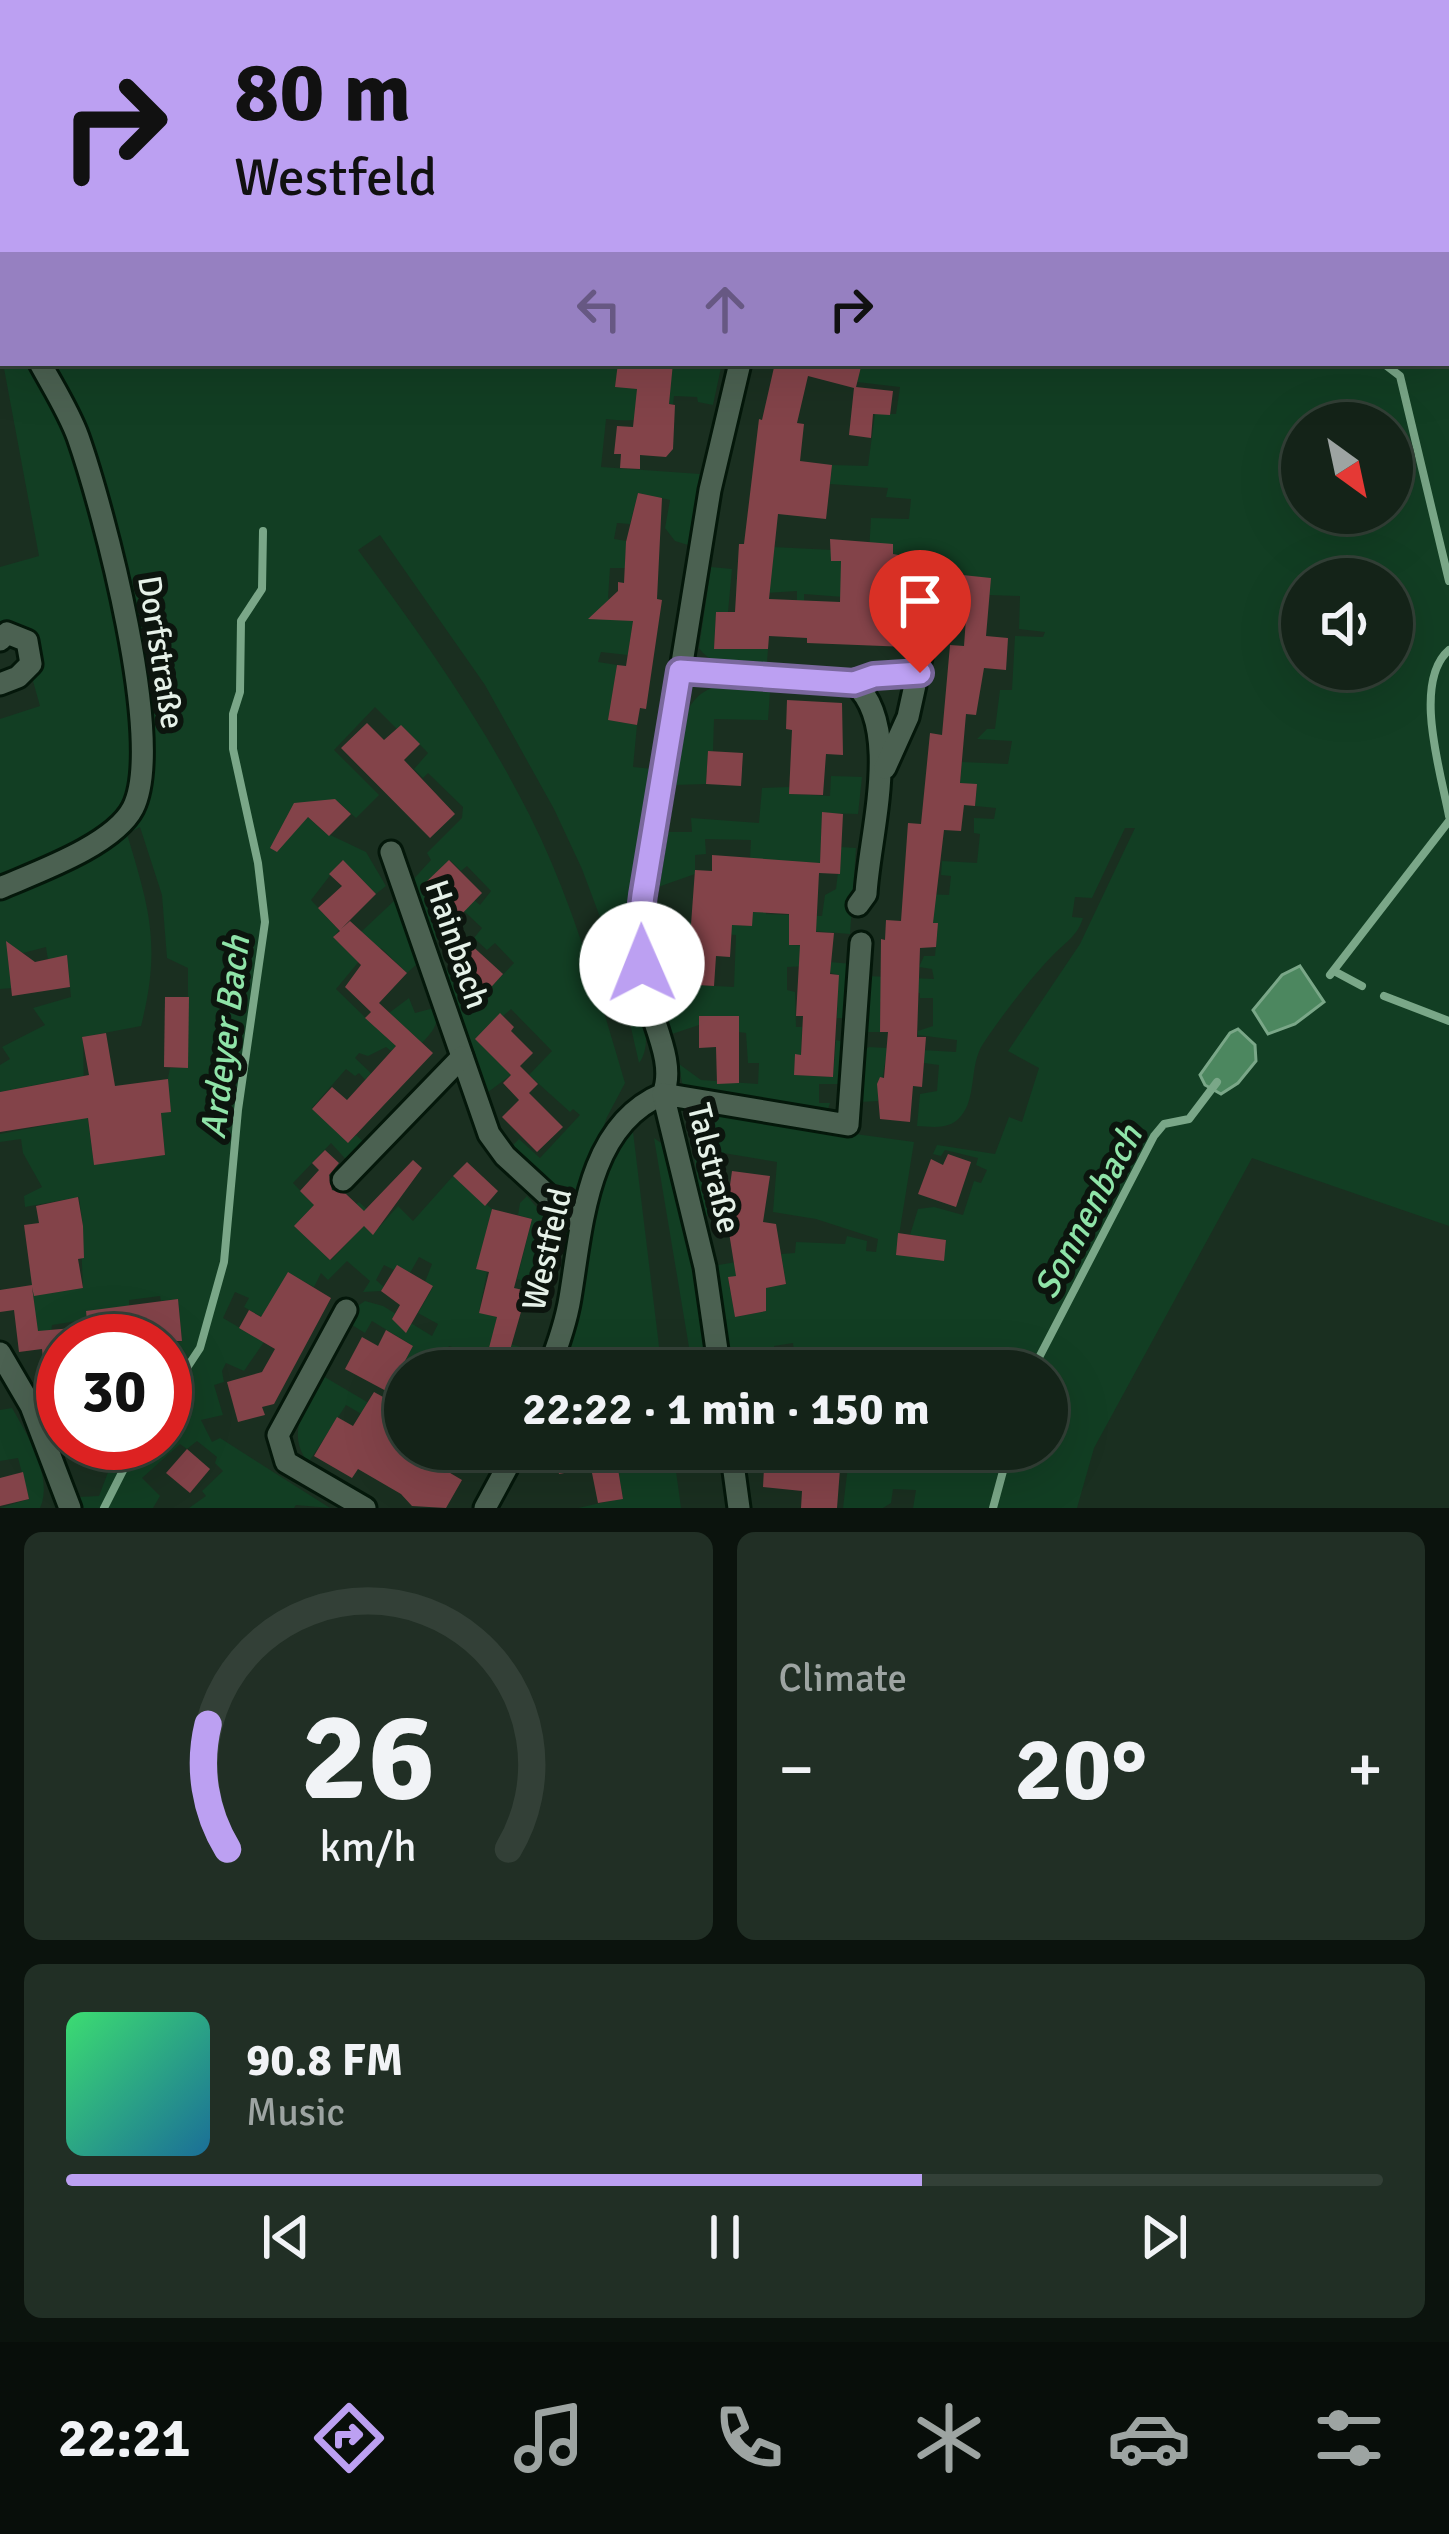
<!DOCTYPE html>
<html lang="en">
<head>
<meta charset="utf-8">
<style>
	body { margin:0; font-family:Signika,sans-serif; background:#212f25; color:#f1f3f6; height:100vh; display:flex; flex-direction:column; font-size:45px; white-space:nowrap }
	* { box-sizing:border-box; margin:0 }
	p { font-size:39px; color:#9da4a2 }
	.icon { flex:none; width:66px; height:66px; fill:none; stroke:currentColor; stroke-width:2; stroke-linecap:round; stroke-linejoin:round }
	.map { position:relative; height:1508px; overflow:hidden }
	.drawer { display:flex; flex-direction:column; gap:24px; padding:24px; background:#0b130d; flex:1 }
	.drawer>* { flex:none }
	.guide { position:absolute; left:0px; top:0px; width:1449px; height:366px; box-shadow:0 12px 48px #0002,0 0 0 3px #334037; background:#bca0f2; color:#111; overflow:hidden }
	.needle { width:78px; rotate:147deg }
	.fabs { position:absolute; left:1281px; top:402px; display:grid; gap:24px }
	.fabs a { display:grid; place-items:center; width:132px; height:132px; border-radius:50%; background:#142318; box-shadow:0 12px 48px #0002,0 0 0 3px #334037; font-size:60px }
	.speed { position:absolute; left:36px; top:1314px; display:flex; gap:24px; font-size:60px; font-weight:700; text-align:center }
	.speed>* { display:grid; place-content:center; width:156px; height:156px; border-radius:50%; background:#142318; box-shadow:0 12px 48px #0002,0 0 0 3px #334037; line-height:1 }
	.speed .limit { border:18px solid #d22; background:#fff; color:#111 }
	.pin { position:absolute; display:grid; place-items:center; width:102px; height:102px; color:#fff; margin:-123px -51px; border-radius:50% 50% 50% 0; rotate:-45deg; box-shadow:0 0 12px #0007 }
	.pin .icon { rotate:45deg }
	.me { position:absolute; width:132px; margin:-66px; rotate:359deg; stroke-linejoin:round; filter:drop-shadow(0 0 9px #0008) }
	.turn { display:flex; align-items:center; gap:42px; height:252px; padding:0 36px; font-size:54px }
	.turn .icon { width:156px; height:156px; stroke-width:2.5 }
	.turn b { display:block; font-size:84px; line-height:102px }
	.lanes { display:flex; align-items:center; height:114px; padding:0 36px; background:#0003; justify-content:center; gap:60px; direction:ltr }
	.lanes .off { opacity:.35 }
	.big { font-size:90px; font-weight:700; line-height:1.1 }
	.drawer .card { flex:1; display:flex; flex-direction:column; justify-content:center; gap:18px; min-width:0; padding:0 42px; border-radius:18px; background:#212f25 }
	.drawer .dial { align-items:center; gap:0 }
	.dial svg { height:312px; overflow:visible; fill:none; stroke:#334037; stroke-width:7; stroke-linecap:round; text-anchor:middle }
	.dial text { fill:#f1f3f6; stroke:none }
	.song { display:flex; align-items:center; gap:36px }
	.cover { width:144px; height:144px; border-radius:18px; background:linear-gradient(135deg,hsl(140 70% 55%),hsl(200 70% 35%)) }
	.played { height:12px; border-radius:6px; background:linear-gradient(90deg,#bca0f2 65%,#334037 65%) }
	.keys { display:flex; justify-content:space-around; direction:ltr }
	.heat { display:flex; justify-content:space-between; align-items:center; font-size:66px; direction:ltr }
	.drawer .tiles { flex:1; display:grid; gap:24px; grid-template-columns:1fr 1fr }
	.card:last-child { grid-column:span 2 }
	.trip { position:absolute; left:384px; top:1350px; width:684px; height:120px; border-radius:60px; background:#142318; box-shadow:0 12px 48px #0002,0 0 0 3px #334037; font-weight:700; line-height:120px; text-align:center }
	.tab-bar { display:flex; height:192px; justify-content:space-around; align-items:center; background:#080e0a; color:#9da4a2 }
	.tab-bar .icon { width:84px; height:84px }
	.tab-bar .selected { color:#bca0f2 }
	.tab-bar b { font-size:54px; color:#f1f3f6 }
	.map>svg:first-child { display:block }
</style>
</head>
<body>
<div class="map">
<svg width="1449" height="1508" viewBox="0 0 1449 1508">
	<rect width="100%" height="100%" fill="#1a2f20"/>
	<g fill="#123e23" fill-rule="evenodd">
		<path d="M65 0H824L64 3Z"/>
		<path d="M998 0H1449V1226L1252 1158 1094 1448 1077 1508H913L916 1490 893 1489 891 1503 883 1508H843L850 1449H1047V1371H796L793 1343 774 1346 776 1359 745 1363 744 1349 726 1351 712 1266 755 1259 750 1273 728 1278 735 1317 766 1311V1288L786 1284 781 1254 795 1253 796 1242 845 1244 847 1236 867 1241 866 1251 876 1252 878 1239 816 1219 773 1212 777 1162 693 1148 688 1111 914 1142 896 1254 943 1261 946 1240 910 1235 918 1209 934 1207 963 1215 974 1181 981 1183 987 1170 976 1165 978 1158 945 1150 941 1156 933 1154 937 1145 995 1154 1009 1117 1022 1122 1039 1068 1008 1051 1080 944 1135 828H1125L1092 898 1075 897 1072 917 1083 918C1077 936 1067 941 1054 954 1033 975 999 1019 983 1044 969 1065 977 1098 961 1116 950 1130 933 1127 917 1126L920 1094 937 1091 939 1065 886 1058 878 1101 860 1102 863 1051 869 1047 956 1052 957 1040 918 1035V1031L933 1026V998H920V993H908L880 1002V1032H864L867 976 934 979 932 969 919 967 924 956H935L938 924 922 923 925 894 949 895 951 876 941 875 942 861 977 863 980 834 974 833V818L994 819 996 808 975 806 977 785 960 783 962 762 1008 764 1012 741 977 739 987 729H995L1000 690H1012L1015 636 1043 637 1045 632 1019 629 1020 596 989 595 953 575V565L932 602 923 603 804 594V601H797V591L736 595 737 569 770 571 773 547 852 551 841 561V566L869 552 871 518 909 519 911 499 886 497 888 488 830 484 832 465 868 466 875 414H896L900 387 857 382 862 363H1446V3H997ZM1302 423H1392V513H1302ZM1302 579H1392V669H1302Z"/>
		<path d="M3 363H722L713 405 698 402 697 397 674 396 673 404C658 404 658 410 646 416 633 423 619 420 606 419L601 467 700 474 688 545 675 541 665 528 670 500 638 493 630 524 617 523 614 539 627 541 625 561 636 562V568H610L608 598 633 620 628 655 601 652 598 662 617 665 609 720 637 725 633 767 653 769C643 833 624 900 632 964 635 992 657 1040 639 1063L615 957 582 869 554 809 485 685 380 535 358 550C421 635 481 719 529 814 572 899 598 992 625 1083L607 1117 580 1192 561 1197 509 1149 519 1139 540 1158 580 1115 573 1109 570 1112 529 1075 552 1051 511 1009 503 1016 500 1014 511 1075 480 1098 441 978 450 964 484 994 514 963 495 943 487 950 474 938 482 928 464 911 474 900 480 905 491 891 467 866 461 871 450 860 424 884 457 919 434 943 410 883 431 860 427 853 462 818 463 807 428 773 423 778 414 769 428 753 402 726 397 729 375 707 334 750 379 795 356 818 337 801 308 817 324 832 366 852 386 886 376 894 342 860 311 900 339 930 334 937 361 932 395 900 417 964 407 973 381 948 368 962 361 959 336 989 373 1025 409 998 415 1013 434 1008C441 1024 432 1032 422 1043L410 1032 391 1051 386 1047 368 1056 359 1053 355 1058 374 1076 368 1083 359 1073 355 1076 346 1069 312 1108 348 1142 356 1135 368 1146 351 1165 331 1143 293 1183 314 1205 295 1226 331 1260 350 1240 336 1226 356 1204 359 1202 373 1215V1234L398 1206 413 1221 453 1176 492 1209 477 1268 487 1272 479 1312 497 1317 492 1339 535 1351 528 1371H504L505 1366 449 1346 441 1365 431 1362 427 1371H405V1410L385 1398 413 1346 372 1321 365 1333 347 1322 353 1309 365 1301 383 1306 432 1336 438 1324 418 1313 433 1287 425 1282 432 1264 419 1257 410 1273 397 1266 394 1270 384 1265 376 1280 384 1287 381 1291 363 1292 370 1281 347 1261 328 1280 321 1273 314 1287 288 1273 262 1317 244 1307 249 1298 235 1292 223 1318 264 1342 244 1371 226 1363 222 1371 224 1382 214 1385 223 1415 201 1420 212 1442 220 1438 330 1508 296 1505 294 1508H189L206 1496 202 1491 223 1471 215 1463 217 1457 197 1441 187 1449 180 1444 142 1478 160 1496 153 1508H83L79 1497 99 1496 119 1443H165V1344L182 1341 178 1299 161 1301 160 1296 129 1300V1306L114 1315 52 1325 51 1336 38 1338 30 1271 40 1270 44 1294 83 1288 81 1242 74 1229 83 1227 79 1197 25 1207 24 1196 42 1187 23 1153 21 1139 0 1142V1134L78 1119 71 1078 0 1092V1065L10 1059 2 1047 45 1025 33 1008 71 997 67 956 48 960 46 947 23 953 14 948 8 957 12 988 0 989V719L40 706 33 681C51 651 36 621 0 628V567L39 556ZM140 827 162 895 167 958 188 968V1067L170 1068 161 1113 165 1155 94 1164 84 1091 83 1037 141 1026C161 947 150 910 127 834Z"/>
		<path d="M711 567 732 569 728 612H716L714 648 768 649 767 662C743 663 714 670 699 648Z"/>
		<path d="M712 688 770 692 768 720 714 719 713 751 708 752 706 784 674 785C679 752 676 701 712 688Z"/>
		<path d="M831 776 862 777 858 814 822 813 820 863 769 861 766 914 822 916 825 895 836 889 841 847 856 848 850 934 790 929V945L830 947V962L852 964 849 1018H837L838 975 809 966 787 967V990L795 992 796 1027H802L801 1055H795L794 1075 833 1077 836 1040 848 1043 845 1084H819V1103H830L828 1109 820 1110 695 1093 682 1083 679 1064 701 1080 758 1084 759 1063H748L746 1033 739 1032V1016H700L699 1025 672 1034 660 983 734 987 736 935 692 932V938L677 937 676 921 751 926 757 860 750 859 751 840 705 839 706 854 695 855V874L658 887 667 832H692L691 818 759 823 762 788 789 787 790 794 830 796Z"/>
		<path d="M633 1132 662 1371H560L597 1205 616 1151Z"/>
		<path d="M654 1138 661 1143 696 1280 706 1371H693Z"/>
		<path d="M694 1156 723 1158 726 1211 721 1218 703 1215Z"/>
		<path d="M527 1196 560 1234 551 1288 517 1279 532 1219 518 1215 520 1203Z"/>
		<path d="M323 1376 384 1412 377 1423 346 1405 308 1463C285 1431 306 1406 323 1376Z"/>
		<path d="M12 1408C27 1434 54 1479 40 1508H0L29 1499 18 1458 0 1461V1410Z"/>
		<path d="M631 1449H673L681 1508H578L623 1498 618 1471 633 1469Z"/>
	</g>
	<g fill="#4c875f" stroke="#7aa788" stroke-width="3">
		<path d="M1300 966 1324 1002 1295 1024 1268 1034 1253 1010 1282 975Z"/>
		<path d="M1238 1029 1255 1045 1256 1061 1238 1083 1221 1094 1205 1085 1200 1075 1230 1033Z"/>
	</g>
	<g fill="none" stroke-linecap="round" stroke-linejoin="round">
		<g stroke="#7aa788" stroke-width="8">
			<path d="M208 3 209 0"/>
			<path d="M1417 3V0"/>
			<path d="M1383 363 1400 376 1449 581"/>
			<path d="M1449 650C1412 682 1441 773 1449 816"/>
			<path d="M1334 971 1362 986"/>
			<path d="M1330 975 1449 821"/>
			<path d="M1384 996 1449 1021"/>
			<path d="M1032 1371 1154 1136 1164 1124 1189 1119 1217 1082"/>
			<path d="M165 1401 200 1348 224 1262 238 1110 265 922 258 863 233 749V714L240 692 241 621 262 589 263 531"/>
			<path d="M104 1508 137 1443"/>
			<path d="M993 1508 1009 1449"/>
		</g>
	</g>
	<g fill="#834349">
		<path d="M618 363H673L669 404 675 405 673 449 666 457 640 455V469L620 468 621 454H614L617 426 633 427 637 389 615 387Z"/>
		<path d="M775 363H862L856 387 893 391 890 415 873 414 871 438 849 435 854 388 808 376 797 423 804 424 800 461 832 465 826 519 778 514 769 599 840 602 841 561H831L830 539 893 544V554L953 565V574L991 578 986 636 1008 638 1006 670 984 668 976 715 966 714 960 783 977 784 975 806 964 805 961 831 944 830 933 923H938L936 947 920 948 917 1037H926L922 1087 913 1086 910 1122 880 1119 877 1084 880 1077 884 1078 888 1032H880L881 939 885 940 886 920 901 921 908 823 921 824 930 733 942 735 950 645 964 646 967 604 923 602 922 621 911 625 908 647 807 643V638L769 636 768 649H714L716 612H735L739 544H744L759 419 762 420Z"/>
		<path d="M638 493 662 498 657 599 662 600 646 709 640 708 637 725 608 720 617 665 626 666 633 621 588 619 618 591V582L624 583 626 542Z"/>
		<path d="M787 700 842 703 843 755 826 754 823 795 789 794 792 730 786 729Z"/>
		<path d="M367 723 384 740 401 725 420 744 404 760 455 814 430 838 341 748Z"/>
		<path d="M708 751 743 753 741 786 706 784Z"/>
		<path d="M335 799 351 814 329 836 308 817 277 852 270 848 294 803Z"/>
		<path d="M822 812 843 814 840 874 819 873 816 932 834 933 830 974 839 975 833 1077 794 1075 795 1054 801 1055 803 1016H796L800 945H789V914L753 912 752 926 732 925 730 957 716 956 714 986 681 984 682 973 674 972 677 937 690 938 695 870 712 871V855L820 863Z"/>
		<path d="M343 860 376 894 341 929 350 921 407 973 379 1003 433 1053 348 1143 312 1109 332 1087 347 1100 396 1046 365 1018 371 1012 345 987 361 965 333 937 340 931 318 908 342 886 329 874Z"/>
		<path d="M449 860 482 893 457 919 424 884Z"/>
		<path d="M6 941 35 962 67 955 70 987 12 996Z"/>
		<path d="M469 943 503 974 484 995 450 964Z"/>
		<path d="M165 997H189L188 1068 164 1067Z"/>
		<path d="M500 1013 514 1027 511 1031 533 1053 520 1066 538 1084 529 1093 563 1127 537 1152 502 1117 519 1100 503 1083 511 1075 475 1039Z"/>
		<path d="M699 1016H739V1083L717 1084 716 1047 699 1048Z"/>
		<path d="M106 1033 115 1086 168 1079 171 1112 161 1113 165 1155 94 1165 88 1118 0 1132V1092L89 1075 82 1037Z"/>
		<path d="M325 1150 339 1163 329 1175 332 1190 346 1194 364 1211 413 1160 422 1168 373 1235 364 1226 330 1260 294 1226 314 1205 300 1191 319 1170 312 1163Z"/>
		<path d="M948 1154 971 1162 956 1207 918 1194 931 1159 943 1165Z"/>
		<path d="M467 1162 498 1191 485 1206 453 1176Z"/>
		<path d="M732 1171 770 1176 763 1222 776 1224 786 1284 766 1288V1311L735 1317 728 1277 736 1276 726 1214Z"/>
		<path d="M78 1197 83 1226 84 1258 78 1259 83 1288 34 1296 32 1287 38 1331 84 1327 85 1341H63V1378L45 1380 42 1349 19 1352 14 1310 0 1312V1290L32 1285 24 1225 39 1223 36 1206Z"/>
		<path d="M492 1209 532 1219 514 1288 527 1291 504 1371H483L497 1317 479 1313 489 1272 476 1269Z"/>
		<path d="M898 1233 946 1240 944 1261 896 1255Z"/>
		<path d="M397 1265 433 1286 406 1333 392 1319 400 1305 381 1291Z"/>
		<path d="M288 1272 331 1298 274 1404 262 1407 265 1415 238 1422 227 1382 262 1372 275 1349 239 1328 249 1310 261 1317Z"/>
		<path d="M178 1299 182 1341H89L86 1311Z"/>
		<path d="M386 1330 413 1346 388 1392 345 1369 362 1337 378 1346Z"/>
		<path d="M374 1392 394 1403 388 1414 400 1422 394 1433 405 1440V1449H421L423 1457 462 1480 446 1508 412 1506 401 1494 358 1469 352 1478 314 1456 337 1417 353 1426Z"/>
		<path d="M187 1449 210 1469 190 1493 166 1473Z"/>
		<path d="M554 1449H638V1458L617 1463 623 1499 598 1503 591 1468 559 1474Z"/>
		<path d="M765 1449H804L803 1461 828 1457 833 1468 840 1469 837 1508H801L802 1491 763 1487Z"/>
		<path d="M23 1472 29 1499 0 1506V1478Z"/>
	</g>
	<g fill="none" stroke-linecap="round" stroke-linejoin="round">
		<g stroke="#04170a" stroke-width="27">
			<g id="street">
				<path d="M835 3 836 0"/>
				<path d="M0 285 3 292"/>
				<path d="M0 640 7 633 27 641 31 664 18 677 0 684"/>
				<path d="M680 671 854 683C903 726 869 836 866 894L858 905"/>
				<path d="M854 683 874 676 920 673"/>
				<path d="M885 768 908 717 926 635"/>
				<path d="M391 852 489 1134 505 1156 579 1224"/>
				<path d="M0 888C37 872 114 845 133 808 166 743 103 508 78 437 69 412 53 387 40 363"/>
				<path d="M343 1180 462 1057"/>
				<path d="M346 1310 278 1435 286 1462 365 1508"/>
				<path d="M0 1353 31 1406 70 1508"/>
				<path d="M548 1371C557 1348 566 1323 570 1298 582 1227 586 1126 663 1094 676 1063 652 1023 646 992 642 974 641 954 638 935L710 490 740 363"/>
				<path d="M720 1371 705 1267 663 1094 848 1125 861 943"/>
				<path d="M731 1449 739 1508"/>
				<path d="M485 1508 517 1449"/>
			</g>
		</g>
		<use href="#street" stroke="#4b6151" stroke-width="21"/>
	</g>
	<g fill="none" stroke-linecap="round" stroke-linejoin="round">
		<g stroke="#7a689d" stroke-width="30">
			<path id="route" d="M642 964 638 935 643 895 680 671 854 683 874 676 920 673"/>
		</g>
		<use href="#route" stroke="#bca0f2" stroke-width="21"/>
	</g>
	<g text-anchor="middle" stroke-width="12" stroke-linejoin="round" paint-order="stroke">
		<g font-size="33" fill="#e5f1e8" stroke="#0c150e">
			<text transform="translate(162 652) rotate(81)" y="12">Dorfstraße</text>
			<text transform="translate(458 944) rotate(71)" y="12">Hainbach</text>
			<text transform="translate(715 1168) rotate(76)" y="12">Talstraße</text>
			<text transform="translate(546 1249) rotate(-77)" y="12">Westfeld</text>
		</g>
		<g font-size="36" font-style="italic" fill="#8fe4a8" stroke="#0c150e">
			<text transform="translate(224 1037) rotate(-83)" y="13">Ardeyer Bach</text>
			<text transform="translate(1087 1211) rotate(-62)" y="13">Sonnenbach</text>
		</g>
	</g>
</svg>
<div class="fabs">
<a><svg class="needle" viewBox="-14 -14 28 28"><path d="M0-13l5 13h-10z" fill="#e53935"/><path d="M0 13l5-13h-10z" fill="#9da4a2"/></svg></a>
<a><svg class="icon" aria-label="sound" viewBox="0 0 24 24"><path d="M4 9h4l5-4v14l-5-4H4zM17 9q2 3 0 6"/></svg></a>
</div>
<div class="speed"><div class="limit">30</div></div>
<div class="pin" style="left:920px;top:673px;background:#d93025"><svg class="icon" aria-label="arrive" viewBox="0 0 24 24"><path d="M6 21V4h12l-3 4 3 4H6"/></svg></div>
<svg class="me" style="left:642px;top:964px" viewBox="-20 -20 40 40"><circle r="19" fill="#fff"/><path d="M0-13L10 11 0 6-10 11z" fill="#bca0f2"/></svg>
<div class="trip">22:22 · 1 min · 150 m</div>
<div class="guide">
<div class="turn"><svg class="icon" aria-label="right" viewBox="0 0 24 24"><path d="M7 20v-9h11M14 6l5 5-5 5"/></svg><div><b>80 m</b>Westfeld</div></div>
<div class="lanes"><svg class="icon off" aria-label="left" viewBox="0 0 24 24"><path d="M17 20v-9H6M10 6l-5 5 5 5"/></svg><svg class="icon off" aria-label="ahead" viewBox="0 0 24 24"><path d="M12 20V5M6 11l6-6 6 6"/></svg><svg class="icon" aria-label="right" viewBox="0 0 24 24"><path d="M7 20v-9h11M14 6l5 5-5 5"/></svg></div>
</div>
</div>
<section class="drawer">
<div class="tiles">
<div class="card dial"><svg viewBox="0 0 100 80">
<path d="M14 69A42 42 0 1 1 86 69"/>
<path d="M14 69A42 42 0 0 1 9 37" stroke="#bca0f2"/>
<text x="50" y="56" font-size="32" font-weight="700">26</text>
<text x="50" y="72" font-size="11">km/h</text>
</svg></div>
<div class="card"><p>Climate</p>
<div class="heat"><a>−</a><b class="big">20°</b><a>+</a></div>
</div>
<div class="card">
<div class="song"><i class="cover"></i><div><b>90.8 FM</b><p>Music</p></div></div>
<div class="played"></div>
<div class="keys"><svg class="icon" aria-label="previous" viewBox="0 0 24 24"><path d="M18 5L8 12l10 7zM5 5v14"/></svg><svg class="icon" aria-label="pause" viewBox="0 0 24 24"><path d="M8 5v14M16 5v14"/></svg><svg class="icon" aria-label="next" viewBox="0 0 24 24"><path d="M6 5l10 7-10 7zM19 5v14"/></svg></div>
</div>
</div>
</section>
<nav class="tab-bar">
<b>22:21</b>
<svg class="icon selected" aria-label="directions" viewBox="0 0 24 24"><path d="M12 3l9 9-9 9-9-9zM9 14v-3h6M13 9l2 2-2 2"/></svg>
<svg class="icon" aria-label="music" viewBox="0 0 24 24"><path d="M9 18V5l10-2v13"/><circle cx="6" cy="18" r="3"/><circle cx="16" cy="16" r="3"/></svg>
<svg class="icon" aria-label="phone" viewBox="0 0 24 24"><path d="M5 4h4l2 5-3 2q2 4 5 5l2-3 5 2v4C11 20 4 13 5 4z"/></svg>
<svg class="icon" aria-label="climate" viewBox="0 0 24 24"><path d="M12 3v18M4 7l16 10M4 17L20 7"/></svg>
<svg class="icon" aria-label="car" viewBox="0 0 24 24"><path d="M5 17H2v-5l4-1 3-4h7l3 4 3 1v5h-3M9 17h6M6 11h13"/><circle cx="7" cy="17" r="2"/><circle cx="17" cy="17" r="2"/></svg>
<svg class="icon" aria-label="filters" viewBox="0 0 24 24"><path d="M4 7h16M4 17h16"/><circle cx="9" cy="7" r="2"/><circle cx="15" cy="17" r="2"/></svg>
</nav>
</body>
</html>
